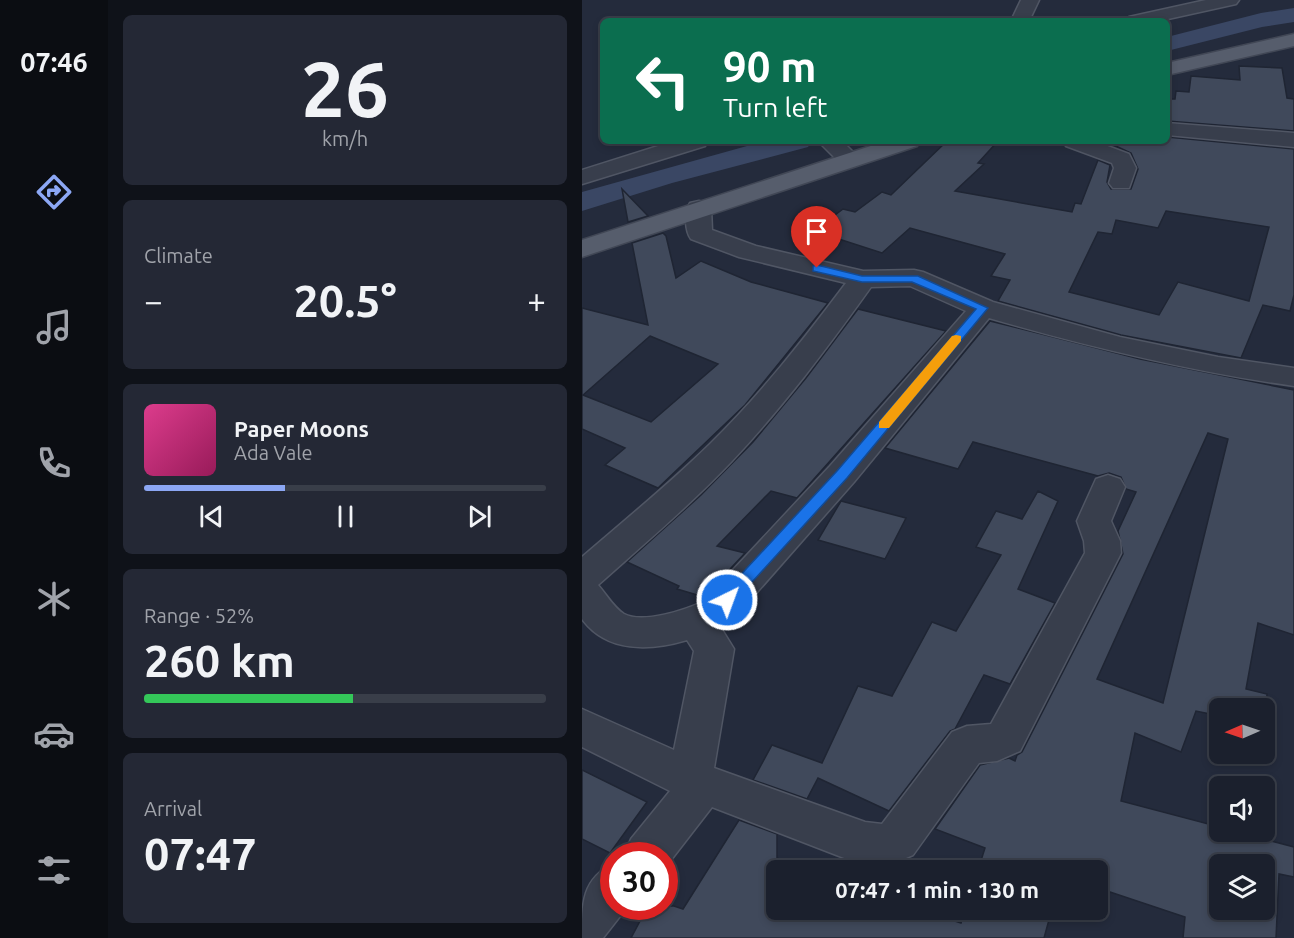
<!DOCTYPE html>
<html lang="en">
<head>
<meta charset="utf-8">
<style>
	body { margin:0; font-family:Ubuntu,sans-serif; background:#242835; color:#f1f3f6; height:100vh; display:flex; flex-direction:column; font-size:22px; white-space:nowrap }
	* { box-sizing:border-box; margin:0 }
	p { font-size:20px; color:#a0a3aa }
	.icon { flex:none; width:33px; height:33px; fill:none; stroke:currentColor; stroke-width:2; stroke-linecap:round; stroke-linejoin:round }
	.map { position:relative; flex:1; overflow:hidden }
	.details { display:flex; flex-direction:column; gap:15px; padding:15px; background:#0f1219; width:474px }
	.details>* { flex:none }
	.guide { position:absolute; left:18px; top:18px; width:570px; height:126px; border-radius:9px; box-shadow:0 3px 9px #0003,0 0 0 2px #393e49; background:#0b6e4f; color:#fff; overflow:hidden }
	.needle { width:39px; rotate:268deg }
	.buttons { position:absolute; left:627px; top:698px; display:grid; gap:12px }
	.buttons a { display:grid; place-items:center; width:66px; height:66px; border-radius:9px; background:#1b202d; box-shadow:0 3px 9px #0003,0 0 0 2px #393e49; font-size:30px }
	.speed { position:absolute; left:18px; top:842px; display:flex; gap:12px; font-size:30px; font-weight:700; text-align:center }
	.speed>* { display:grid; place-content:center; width:78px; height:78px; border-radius:50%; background:#1b202d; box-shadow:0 3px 9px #0003,0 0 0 2px #393e49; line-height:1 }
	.speed .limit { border:9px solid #d22; background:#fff; color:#111 }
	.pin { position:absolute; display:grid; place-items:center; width:51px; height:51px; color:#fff; margin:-62px -26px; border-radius:50% 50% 50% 0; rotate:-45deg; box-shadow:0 0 6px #0007 }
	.pin .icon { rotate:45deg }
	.me { position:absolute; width:66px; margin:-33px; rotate:42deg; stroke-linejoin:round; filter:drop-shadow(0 0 4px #0008) }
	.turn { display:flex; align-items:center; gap:21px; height:126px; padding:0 24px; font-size:27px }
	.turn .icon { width:78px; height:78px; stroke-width:2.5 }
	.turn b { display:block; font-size:42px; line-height:51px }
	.big { font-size:45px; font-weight:700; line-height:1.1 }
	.details .tile { flex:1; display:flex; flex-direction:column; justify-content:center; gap:9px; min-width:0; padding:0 21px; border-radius:9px; background:#242835 }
	.details .dial { align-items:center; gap:0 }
	.dial b { font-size:78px; line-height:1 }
	.song { display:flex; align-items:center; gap:18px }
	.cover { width:72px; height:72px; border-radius:9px; background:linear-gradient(135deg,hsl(330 70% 55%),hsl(330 70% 35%)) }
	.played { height:6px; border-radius:3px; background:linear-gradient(90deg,#8ca7f4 35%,#393e49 35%) }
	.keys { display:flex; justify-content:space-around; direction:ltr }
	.heat { display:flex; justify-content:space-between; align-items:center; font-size:33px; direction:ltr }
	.charge { height:9px; border-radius:4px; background:linear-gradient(90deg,#34c759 52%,#393e49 0) }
	.trip { position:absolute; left:184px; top:860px; width:342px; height:60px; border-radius:9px; background:#1b202d; box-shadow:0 3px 9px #0003,0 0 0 2px #393e49; font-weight:700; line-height:60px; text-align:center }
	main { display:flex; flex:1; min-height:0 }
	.menu { display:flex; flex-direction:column; width:108px; justify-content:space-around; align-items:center; background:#0b0d12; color:#a0a3aa }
	.menu .icon { width:42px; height:42px }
	.menu .selected { color:#8ca7f4 }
	.menu b { font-size:27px; color:#f1f3f6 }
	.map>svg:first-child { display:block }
</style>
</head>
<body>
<main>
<nav class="menu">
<b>07:46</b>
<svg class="icon selected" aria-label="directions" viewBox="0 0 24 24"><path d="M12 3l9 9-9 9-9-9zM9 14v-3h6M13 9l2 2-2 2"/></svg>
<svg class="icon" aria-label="music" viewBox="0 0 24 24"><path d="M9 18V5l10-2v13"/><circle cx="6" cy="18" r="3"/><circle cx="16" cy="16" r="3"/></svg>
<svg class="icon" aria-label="phone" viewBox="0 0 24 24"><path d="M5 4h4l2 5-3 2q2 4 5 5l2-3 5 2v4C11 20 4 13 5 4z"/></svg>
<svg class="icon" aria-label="climate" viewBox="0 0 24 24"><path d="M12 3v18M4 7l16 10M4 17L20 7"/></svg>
<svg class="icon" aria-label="car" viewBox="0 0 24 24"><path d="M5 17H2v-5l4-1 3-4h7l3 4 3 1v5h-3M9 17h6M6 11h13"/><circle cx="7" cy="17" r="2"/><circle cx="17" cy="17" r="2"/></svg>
<svg class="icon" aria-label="filters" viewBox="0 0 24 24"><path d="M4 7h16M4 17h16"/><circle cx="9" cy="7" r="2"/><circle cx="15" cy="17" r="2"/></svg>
</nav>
<section class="details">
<div class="tile dial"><b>26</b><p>km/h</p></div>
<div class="tile"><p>Climate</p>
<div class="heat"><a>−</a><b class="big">20.5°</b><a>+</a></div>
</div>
<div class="tile">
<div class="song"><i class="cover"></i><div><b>Paper Moons</b><p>Ada Vale</p></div></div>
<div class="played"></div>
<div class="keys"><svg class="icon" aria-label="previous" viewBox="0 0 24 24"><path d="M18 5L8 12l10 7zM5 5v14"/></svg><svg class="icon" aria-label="pause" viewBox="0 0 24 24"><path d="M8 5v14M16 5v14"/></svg><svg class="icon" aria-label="next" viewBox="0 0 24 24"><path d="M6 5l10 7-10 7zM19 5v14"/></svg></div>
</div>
<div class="tile"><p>Range · 52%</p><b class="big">260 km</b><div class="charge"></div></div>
<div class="tile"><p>Arrival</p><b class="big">07:47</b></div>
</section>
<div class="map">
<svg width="712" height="938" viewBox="0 0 712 938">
	<rect width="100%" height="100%" fill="#242b3c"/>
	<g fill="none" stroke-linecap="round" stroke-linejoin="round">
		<g fill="#3a4764" fill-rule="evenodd">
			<path d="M712 8V22L680 27 585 51V37L679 13Z"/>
			<path d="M183 141H230L226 147 90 183 0 211V192Z"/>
		</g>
	</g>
	<g fill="#40495b" stroke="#1f2533" stroke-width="1.5" fill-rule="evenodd">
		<path d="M657 66 700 68 705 98 712 99V131L585 121V99H593L594 91 607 92 609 76 658 80Z"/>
		<path d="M585 137 712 149V295L708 311 681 305 659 358 539 335 416 301 428 280 409 276 423 254 328 228 300 253 232 231 261 209 273 212 300 192 309 195 365 141H416L396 163 402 164 373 191 490 212 493 203 499 204 516 160 528 165 525 182 529 189H549L556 169 549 153 523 141H585ZM584 211 687 227 667 301 596 282 577 315 487 292 516 232 530 234 534 220 576 228Z"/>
		<path d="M40 189 66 216 46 222Z"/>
		<path d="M81 233 84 236 94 278 119 261 169 282 246 303 163 405 76 488 23 465 43 448 0 429V308L66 325 50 243ZM68 336 136 364 69 422 1 395Z"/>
		<path d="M276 309 364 331 215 498 189 491 135 546 163 553 122 597 95 589 97 586 45 562 119 495 171 442 224 378Z"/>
		<path d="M408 321 558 359 712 390V635L676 623 664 689 685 694 683 726 682 708H638V716L614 711 599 752 553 733 539 801 638 827V831H652L712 847V877L697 874 694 938H601L603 917 516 888V870H396L403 848 353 829 398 765 427 758 433 761 435 755 440 752 541 554 536 531 554 492 544 489 539 477 527 473 516 476 391 442 376 469 303 448ZM626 433 646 439 581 703 515 679ZM638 864H682V909H638Z"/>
		<path d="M456 491 476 501 436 589 473 603 428 684 402 675 373 729 368 731 307 811 236 778 225 799 171 780 190 745 240 763 276 686 310 696 350 622 374 631 419 555 394 547 414 511 440 519Z"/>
		<path d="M259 501 324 518 303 559 236 540Z"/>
		<path d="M0 770 65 802 28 853 0 839Z"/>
		<path d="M157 820 195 834V858L202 861 199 865 214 870H195V909H336L379 923 383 909H470L462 938H49L66 906H92L101 909Z"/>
	</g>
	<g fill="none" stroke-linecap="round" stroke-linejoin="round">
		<g stroke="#505664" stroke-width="3">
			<g id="minor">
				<path d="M439 0H457L447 21H429Z"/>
				<path d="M624 0H657L654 4 577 21H544L547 17Z"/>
				<path d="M92 141H126L123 146 0 184V170Z"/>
				<path d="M236 141H260L278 159 275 164H259Z"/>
				<path d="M481 141H512L547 154 554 168 547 188H531L527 183 532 168 530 163 484 146Z"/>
				<path d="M117 201 126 203 129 208 130 230 174 246 281 271 332 270 341 272 411 302 538 337 636 357 712 368V386C608 371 508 347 407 318L272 482 148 623 139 628 152 649 132 768 283 822 300 824 370 732 385 726 409 724 503 553 502 541 495 521 514 479 526 475 538 479 543 487 529 521 538 541 539 553 438 751 415 761 397 763 331 855 303 867 283 866 130 807 82 869V855H42L49 839 88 791 0 747V709L92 750 112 651 105 640C68 651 25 653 0 619V557C43 520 87 484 128 444 178 395 222 339 264 283L157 257 109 239C103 231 102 212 108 203ZM328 286 384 311 248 466 122 601C104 610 61 624 42 614 32 608 24 594 16 585 62 544 108 505 150 461 201 407 246 347 289 287Z"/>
				<path d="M32 863V906H46L21 938H0C0 902 0 879 32 863Z"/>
			</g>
		</g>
		<g stroke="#505664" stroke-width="3">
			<path id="tertiary" d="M585 123 712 133V147L585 135Z"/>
		</g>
		<g stroke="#414755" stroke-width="3">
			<g id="primary">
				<path d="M712 34V46L585 75V63Z"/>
				<path d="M304 141H338L335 146 0 257V240Z"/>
			</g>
		</g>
		<use href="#minor" fill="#383e4c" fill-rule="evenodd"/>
		<use href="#tertiary" fill="#383e4c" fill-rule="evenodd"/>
		<use href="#primary" fill="#565d6c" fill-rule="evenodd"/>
	</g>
	<path fill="#1a73e8" stroke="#114b97" stroke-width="1.5" d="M235 265 280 276H336L406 308 265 478 150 604H139L137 600 139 596 255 471 394 309 330 282H280L231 271V266Z"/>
	<path fill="#f59e0b" d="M374 335 379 336V341L307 428H297V422L370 336Z"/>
</svg>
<div class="buttons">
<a><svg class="needle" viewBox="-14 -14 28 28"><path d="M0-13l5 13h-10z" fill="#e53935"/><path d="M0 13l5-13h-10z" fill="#a0a3aa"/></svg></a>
<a><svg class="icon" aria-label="sound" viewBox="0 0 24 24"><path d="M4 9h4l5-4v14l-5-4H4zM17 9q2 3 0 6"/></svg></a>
<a><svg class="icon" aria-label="layers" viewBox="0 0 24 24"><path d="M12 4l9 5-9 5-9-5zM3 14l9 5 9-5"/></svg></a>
</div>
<div class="speed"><div class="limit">30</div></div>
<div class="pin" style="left:235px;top:268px;background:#d93025"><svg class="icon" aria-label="arrive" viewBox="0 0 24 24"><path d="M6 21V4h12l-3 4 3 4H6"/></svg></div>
<svg class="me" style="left:145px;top:600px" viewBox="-20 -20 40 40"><circle r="17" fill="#1a73e8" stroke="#fff" stroke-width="3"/><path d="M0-11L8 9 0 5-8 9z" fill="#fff"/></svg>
<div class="trip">07:47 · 1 min · 130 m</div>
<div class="guide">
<div class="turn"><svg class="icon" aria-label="left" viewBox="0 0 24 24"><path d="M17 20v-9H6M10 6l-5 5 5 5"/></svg><div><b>90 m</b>Turn left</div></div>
</div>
</div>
</main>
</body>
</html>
